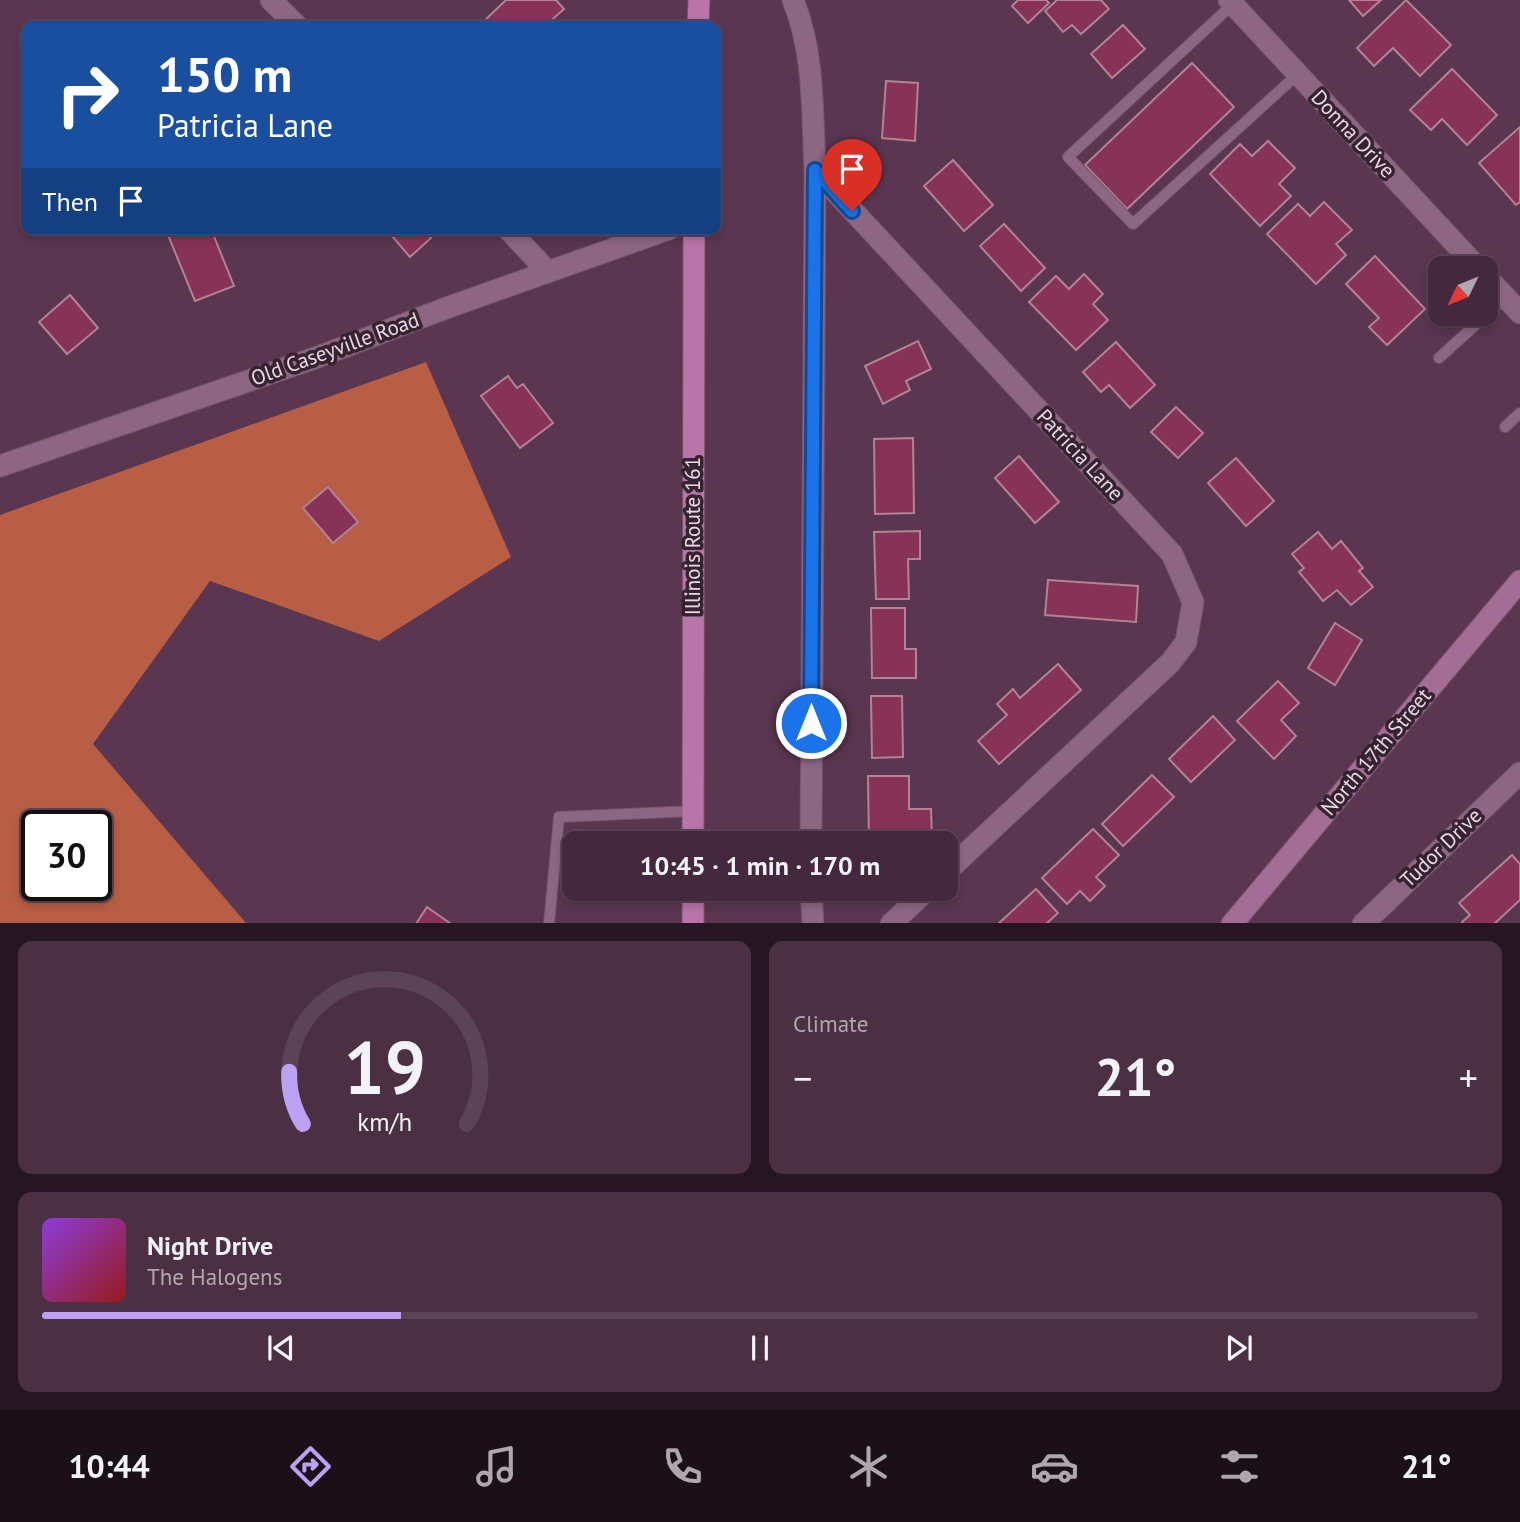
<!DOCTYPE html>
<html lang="en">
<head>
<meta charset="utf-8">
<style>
	body { margin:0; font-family:"PT Sans",sans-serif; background:#4b3044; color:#f1f3f6; height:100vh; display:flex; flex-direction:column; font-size:26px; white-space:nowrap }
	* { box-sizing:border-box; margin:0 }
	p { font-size:23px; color:#afa6b0 }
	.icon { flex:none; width:38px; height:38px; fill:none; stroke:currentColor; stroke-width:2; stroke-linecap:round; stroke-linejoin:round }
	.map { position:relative; height:923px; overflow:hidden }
	.side { display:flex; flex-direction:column; gap:18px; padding:18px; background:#251622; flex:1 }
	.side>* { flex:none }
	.hud { position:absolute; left:21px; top:21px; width:700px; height:214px; border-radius:14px; box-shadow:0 4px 10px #0003,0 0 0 2px #5c4457; background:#1a4fa0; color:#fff; overflow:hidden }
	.needle { width:46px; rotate:227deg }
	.controls { position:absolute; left:1428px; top:256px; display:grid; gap:14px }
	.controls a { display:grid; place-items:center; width:70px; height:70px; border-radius:14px; background:#44283d; box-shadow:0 4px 10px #0003,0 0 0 2px #5c4457; font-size:35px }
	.speed { position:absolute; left:21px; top:810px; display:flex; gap:14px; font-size:35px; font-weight:700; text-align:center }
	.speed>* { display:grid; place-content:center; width:91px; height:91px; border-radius:50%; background:#44283d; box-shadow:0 4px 10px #0003,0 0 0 2px #5c4457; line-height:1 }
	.speed .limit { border:4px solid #111; border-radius:10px; background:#fff; color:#111 }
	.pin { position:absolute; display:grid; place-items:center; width:60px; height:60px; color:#fff; margin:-72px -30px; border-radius:50% 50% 50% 0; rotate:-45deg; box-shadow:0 0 7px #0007 }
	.pin .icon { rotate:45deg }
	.me { position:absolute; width:77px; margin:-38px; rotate:0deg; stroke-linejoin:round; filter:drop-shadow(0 0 5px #0008) }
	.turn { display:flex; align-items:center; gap:24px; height:147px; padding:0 21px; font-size:32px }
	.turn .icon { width:91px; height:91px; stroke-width:2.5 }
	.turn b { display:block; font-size:49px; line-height:60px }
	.then { display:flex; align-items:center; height:66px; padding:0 21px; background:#0003; gap:14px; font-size:26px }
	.big { font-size:52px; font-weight:700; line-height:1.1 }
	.side .widget { flex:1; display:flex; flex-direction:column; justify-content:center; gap:10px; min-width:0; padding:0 24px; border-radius:14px; background:#4b3044 }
	.side .dial { align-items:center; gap:0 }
	.dial svg { height:182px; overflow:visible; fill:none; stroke:#5c4457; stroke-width:7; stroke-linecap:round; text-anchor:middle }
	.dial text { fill:#f1f3f6; stroke:none }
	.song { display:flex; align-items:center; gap:21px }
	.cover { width:84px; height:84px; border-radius:10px; background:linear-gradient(135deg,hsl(270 70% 55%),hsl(0 70% 35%)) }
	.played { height:7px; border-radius:4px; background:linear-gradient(90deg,#bca0f2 25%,#5c4457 25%) }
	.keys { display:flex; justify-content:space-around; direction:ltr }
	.heat { display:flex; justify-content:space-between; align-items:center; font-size:38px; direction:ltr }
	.side .tiles { flex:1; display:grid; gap:18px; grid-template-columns:1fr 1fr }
	.widget:last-child { grid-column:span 2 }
	.trip { position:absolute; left:562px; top:831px; width:396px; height:70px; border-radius:14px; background:#44283d; box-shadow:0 4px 10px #0003,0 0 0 2px #5c4457; font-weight:700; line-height:70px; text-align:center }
	.tab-bar { display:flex; height:112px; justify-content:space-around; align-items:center; background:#1b1018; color:#afa6b0 }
	.tab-bar .icon { width:49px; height:49px }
	.tab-bar .current { color:#bca0f2 }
	.tab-bar b { font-size:32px; color:#f1f3f6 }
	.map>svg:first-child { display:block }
</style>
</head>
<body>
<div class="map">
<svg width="1520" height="924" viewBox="0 0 1520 924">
	<rect width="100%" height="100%" fill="#5a3651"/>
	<path fill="#b85e45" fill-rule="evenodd" d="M426 362 511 557 379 641 210 581 93 744 246 923 0 924V515ZM37 826H96V886H37Z"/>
	<g fill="#873257" stroke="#b38293" stroke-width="2">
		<path d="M506 0H556L564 9 545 26H488L484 21Z"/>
		<path d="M1018 0H1046L1049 3 1028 23 1012 6Z"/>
		<path d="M1057 0H1101L1109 9 1081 34 1072 25 1063 32 1045 11Z"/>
		<path d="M1349 0H1381L1363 16Z"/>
		<path d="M1406 0 1451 45 1420 76 1393 48 1374 66 1357 48Z"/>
		<path d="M1123 25 1145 49 1112 78 1091 54Z"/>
		<path d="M1192 63 1234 107 1127 209 1085 165Z"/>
		<path d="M1452 69 1497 115 1467 145 1442 119 1431 130 1410 110Z"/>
		<path d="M886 81 918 83 915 141 882 138Z"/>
		<path d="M1520 127V202L1516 205 1479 163Z"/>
		<path d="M1268 141 1295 168 1279 184 1291 196 1260 226 1210 174 1240 144 1252 156Z"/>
		<path d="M953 160 993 205 964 231 924 186Z"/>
		<path d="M1324 202 1352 230 1336 244 1346 255 1316 284 1267 234 1298 204 1310 216Z"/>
		<path d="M1004 224 1045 268 1021 291 980 246Z"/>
		<path d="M182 229H211L234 286 195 301 168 235Z"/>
		<path d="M386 229H430L426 232 431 238 410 257Z"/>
		<path d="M1375 256 1425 309 1387 345 1369 327 1379 318 1346 284Z"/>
		<path d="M1084 274 1103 294 1093 304 1108 320 1076 350 1029 302 1056 276 1069 289Z"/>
		<path d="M70 295 98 328 67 354 39 322Z"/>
		<path d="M918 341 931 369 906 381 910 390 883 404 865 366Z"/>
		<path d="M1116 342 1155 385 1130 408 1109 385 1101 392 1083 372Z"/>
		<path d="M508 376 517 388 523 384 553 423 520 448 481 396Z"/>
		<path d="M1176 407 1203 433 1178 458 1151 432Z"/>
		<path d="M913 438 914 513 875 514 874 439Z"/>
		<path d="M1019 456 1059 502 1035 523 995 478Z"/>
		<path d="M1236 458 1274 501 1246 526 1208 483Z"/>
		<path d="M328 487 358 522 333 543 303 508Z"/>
		<path d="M920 531V559H908L909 599H876L874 532Z"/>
		<path d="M1318 532 1332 549 1341 541 1363 568 1359 571 1373 587 1351 605 1337 590 1323 601 1299 572 1304 568 1292 554Z"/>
		<path d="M1048 580 1138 586 1136 622 1045 615Z"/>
		<path d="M871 608H905V649H916V678H872Z"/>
		<path d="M1335 623 1362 640 1335 685 1308 668Z"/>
		<path d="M1058 664 1081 690 999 764 978 741 1007 715 997 704 1013 689 1020 698Z"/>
		<path d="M1278 681 1299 703 1281 720 1296 736 1274 759 1237 721Z"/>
		<path d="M871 696H902L903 757 872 758Z"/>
		<path d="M1213 716 1235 740 1191 782 1169 759Z"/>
		<path d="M1152 775 1174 797 1123 846 1102 824Z"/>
		<path d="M868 776H909V809H931L932 837H909V844H869Z"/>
		<path d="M1093 829 1119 855 1096 877 1105 886 1090 901 1080 891 1067 904 1042 878Z"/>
		<path d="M1512 855 1520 864V900L1494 924H1463L1462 922 1470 915 1459 903Z"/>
		<path d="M1036 889 1058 913 1046 924H998Z"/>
		<path d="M427 907 451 924H416Z"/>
	</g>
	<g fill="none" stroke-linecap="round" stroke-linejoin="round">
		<g stroke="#72546b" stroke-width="12">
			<g id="lane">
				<path d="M1233 4 1068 157 1133 224 1298 74"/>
				<path d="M1439 358 1505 298"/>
				<path d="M1505 427 1520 413"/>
				<path d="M549 924 559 817 693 811"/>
			</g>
		</g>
		<g stroke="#72546b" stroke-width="23">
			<g id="street">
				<path d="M271 0 297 26"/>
				<path d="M793 0C815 54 812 113 815 170L1172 554 1193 602 1186 642 1170 663 945 873"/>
				<path d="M1229 0 1478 268"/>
				<path d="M508 229 548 272"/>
				<path d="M1486 276 1520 313"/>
				<path d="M0 466 315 358 449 307 669 229"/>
				<path d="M811 844 815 170"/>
				<path d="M811 889 813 924"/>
				<path d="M891 924 928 889"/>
				<path d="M1363 924 1520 773"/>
			</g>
		</g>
		<g stroke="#72546b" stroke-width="23">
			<path id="secondary" d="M1232 924 1520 581"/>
		</g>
		<g stroke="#72546b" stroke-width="23">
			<g id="primary">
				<path d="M698 26 699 0"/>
				<path d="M693 844 694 229"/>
				<path d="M693 924V889"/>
			</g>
		</g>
		<use href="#lane" stroke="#8d6683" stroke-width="10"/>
		<use href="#street" stroke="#8d6683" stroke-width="21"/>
		<use href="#secondary" stroke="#a36d96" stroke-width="21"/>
		<use href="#primary" stroke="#b974a9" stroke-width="21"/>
	</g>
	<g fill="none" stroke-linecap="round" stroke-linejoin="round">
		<g stroke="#114b97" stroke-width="18">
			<path id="route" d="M811 723 815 170 852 211"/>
		</g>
		<use href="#route" stroke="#1a73e8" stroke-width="12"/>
	</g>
	<g text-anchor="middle" stroke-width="7" stroke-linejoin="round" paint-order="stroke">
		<g font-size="21" fill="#edd6e6" stroke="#352430">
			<text transform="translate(1353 134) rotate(47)" y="7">Donna Drive</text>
			<text transform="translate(335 349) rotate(-20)" y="7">Old Caseyville Road</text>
			<text transform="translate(1080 455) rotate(47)" y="7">Patricia Lane</text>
			<text transform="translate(693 536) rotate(-90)" y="7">Illinois Route 161</text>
			<text transform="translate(1376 752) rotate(-50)" y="7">North 17th Street</text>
			<text transform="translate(1441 848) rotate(-44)" y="7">Tudor Drive</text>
		</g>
	</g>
</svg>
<div class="controls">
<a><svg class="needle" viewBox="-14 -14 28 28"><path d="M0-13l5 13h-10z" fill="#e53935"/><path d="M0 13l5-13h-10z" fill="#afa6b0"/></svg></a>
</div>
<div class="speed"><div class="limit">30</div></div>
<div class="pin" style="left:852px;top:211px;background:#d93025"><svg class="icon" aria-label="arrive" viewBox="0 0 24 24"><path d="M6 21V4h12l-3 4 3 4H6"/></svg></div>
<svg class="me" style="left:811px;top:723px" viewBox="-20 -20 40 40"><circle r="17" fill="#1a73e8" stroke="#fff" stroke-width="3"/><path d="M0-11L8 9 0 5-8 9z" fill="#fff"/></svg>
<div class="trip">10:45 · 1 min · 170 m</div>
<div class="hud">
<div class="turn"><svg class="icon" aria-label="right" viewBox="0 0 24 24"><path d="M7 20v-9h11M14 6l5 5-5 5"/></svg><div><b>150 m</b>Patricia Lane</div></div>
<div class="then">Then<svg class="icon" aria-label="arrive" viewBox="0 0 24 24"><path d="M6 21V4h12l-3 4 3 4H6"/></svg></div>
</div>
</div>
<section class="side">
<div class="tiles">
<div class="widget dial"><svg viewBox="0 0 100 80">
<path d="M14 69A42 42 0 1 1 86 69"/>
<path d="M14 69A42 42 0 0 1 8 46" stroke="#bca0f2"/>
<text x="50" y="56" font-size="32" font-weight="700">19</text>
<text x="50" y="72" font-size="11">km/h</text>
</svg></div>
<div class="widget"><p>Climate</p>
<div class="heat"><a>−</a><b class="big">21°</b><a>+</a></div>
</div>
<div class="widget">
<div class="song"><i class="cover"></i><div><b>Night Drive</b><p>The Halogens</p></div></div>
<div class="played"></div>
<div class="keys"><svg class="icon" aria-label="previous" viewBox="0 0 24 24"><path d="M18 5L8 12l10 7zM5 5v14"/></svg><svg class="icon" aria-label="pause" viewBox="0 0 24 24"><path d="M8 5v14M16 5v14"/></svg><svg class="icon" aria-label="next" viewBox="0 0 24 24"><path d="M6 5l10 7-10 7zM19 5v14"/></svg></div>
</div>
</div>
</section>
<nav class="tab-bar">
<b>10:44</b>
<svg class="icon current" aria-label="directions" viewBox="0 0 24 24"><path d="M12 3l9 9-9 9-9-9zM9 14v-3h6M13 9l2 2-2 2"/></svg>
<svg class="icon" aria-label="music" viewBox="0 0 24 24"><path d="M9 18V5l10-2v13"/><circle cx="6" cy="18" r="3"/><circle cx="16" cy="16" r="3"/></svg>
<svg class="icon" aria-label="phone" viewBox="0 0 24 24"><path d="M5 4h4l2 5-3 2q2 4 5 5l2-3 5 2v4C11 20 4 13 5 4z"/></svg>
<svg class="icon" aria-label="climate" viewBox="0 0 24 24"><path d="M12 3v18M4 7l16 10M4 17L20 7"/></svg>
<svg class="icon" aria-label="car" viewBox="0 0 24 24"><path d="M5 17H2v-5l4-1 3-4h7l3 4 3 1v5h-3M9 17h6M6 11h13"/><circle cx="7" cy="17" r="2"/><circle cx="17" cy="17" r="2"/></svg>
<svg class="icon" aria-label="filters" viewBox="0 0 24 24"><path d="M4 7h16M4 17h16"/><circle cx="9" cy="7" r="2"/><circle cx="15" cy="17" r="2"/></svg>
<b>21°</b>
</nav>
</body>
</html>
